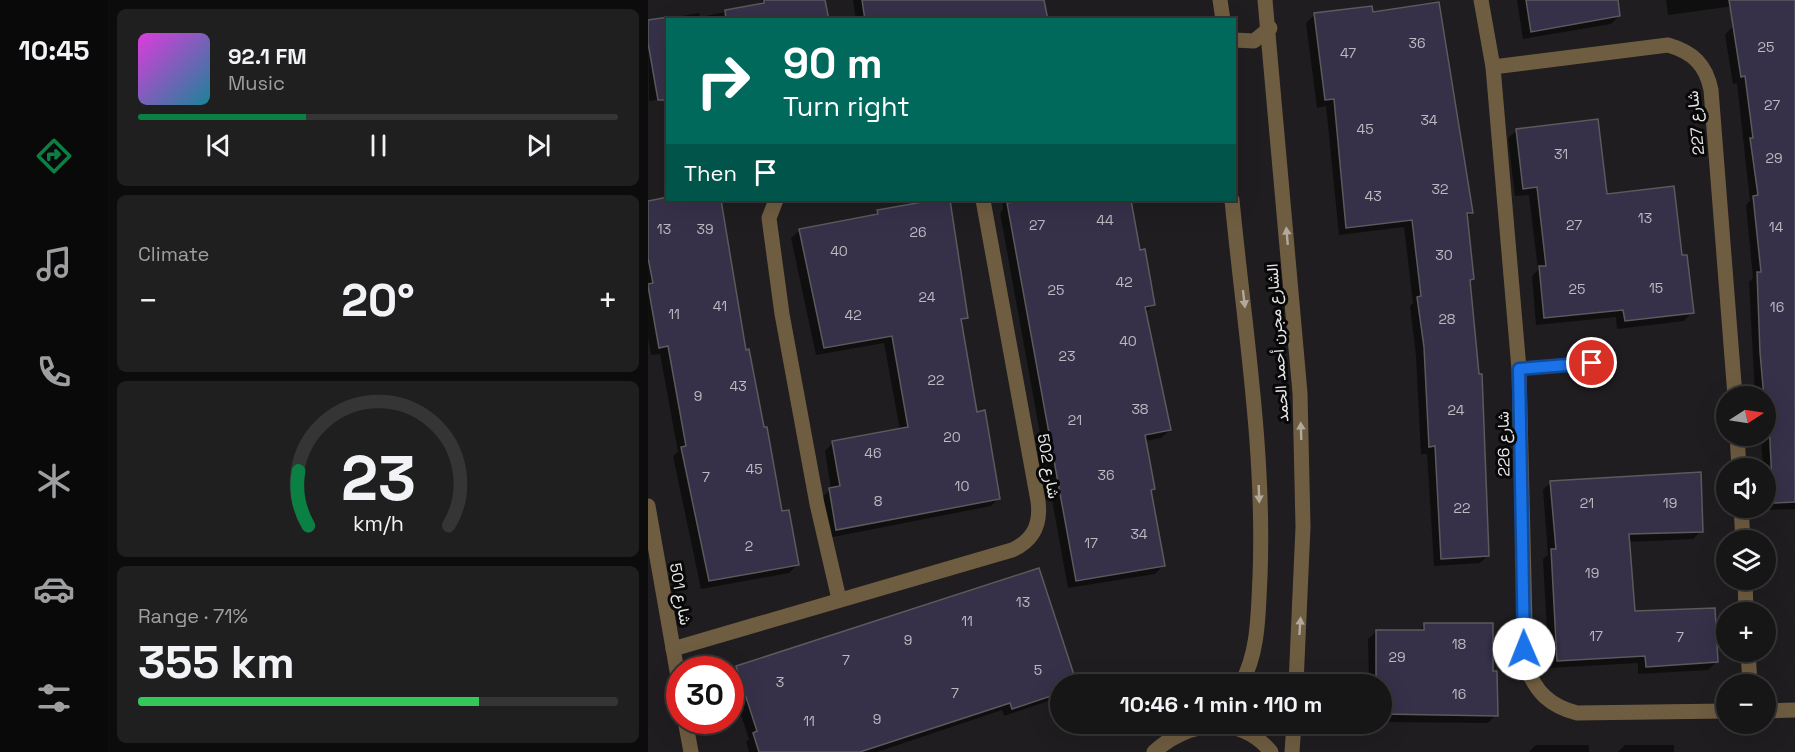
<!DOCTYPE html>
<html lang="en">
<head>
<meta charset="utf-8">
<style>
	body { margin:0; font-family:"Space Grotesk",Vazirmatn,sans-serif; background:#201f20; color:#f1f3f6; height:100vh; display:flex; flex-direction:column; font-size:22px; white-space:nowrap }
	* { box-sizing:border-box; margin:0 }
	p { font-size:20px; color:#9e9fa1 }
	.icon { flex:none; width:33px; height:33px; fill:none; stroke:currentColor; stroke-width:2; stroke-linecap:round; stroke-linejoin:round }
	.map { position:relative; flex:1; overflow:hidden }
	.sheet { display:flex; flex-direction:column; gap:9px; padding:9px; background:#0d0c0d; width:540px }
	.sheet>* { flex:none }
	.banner { position:absolute; left:18px; top:18px; width:570px; height:183px; border-radius:0px; box-shadow:0 6px 24px #0002,0 0 0 2px #363536; background:#00695c; color:#fff; overflow:hidden }
	.needle { width:39px; rotate:78deg }
	.buttons { position:absolute; left:1068px; top:386px; display:grid; gap:12px }
	.buttons a { display:grid; place-items:center; width:60px; height:60px; border-radius:50%; background:#171617; box-shadow:0 6px 24px #0002,0 0 0 2px #363536; font-size:30px }
	.speed { position:absolute; left:18px; top:656px; display:flex; gap:12px; font-size:30px; font-weight:700; text-align:center }
	.speed>* { display:grid; place-content:center; width:78px; height:78px; border-radius:50%; background:#171617; box-shadow:0 6px 24px #0002,0 0 0 2px #363536; line-height:1 }
	.speed .limit { border:9px solid #d22; background:#fff; color:#111 }
	.pin { position:absolute; display:grid; place-items:center; width:51px; height:51px; color:#fff; margin:-26px; border:3px solid #fff; border-radius:50%; box-shadow:0 2px 6px #0007 }
	.me { position:absolute; width:66px; margin:-33px; rotate:359deg; stroke-linejoin:round; filter:drop-shadow(0 0 4px #0008) }
	.turn { display:flex; align-items:center; gap:21px; height:126px; padding:0 18px; font-size:27px }
	.turn .icon { width:78px; height:78px; stroke-width:2.5 }
	.turn b { display:block; font-size:42px; line-height:51px }
	.then { display:flex; align-items:center; height:57px; padding:0 18px; background:#0003; gap:12px; font-size:22px }
	.big { font-size:45px; font-weight:600; line-height:1.1 }
	.sheet .tile { flex:1; display:flex; flex-direction:column; justify-content:center; gap:9px; min-width:0; padding:0 21px; border-radius:9px; background:#201f20 }
	.sheet .dial { align-items:center; gap:0 }
	.dial svg { height:156px; overflow:visible; fill:none; stroke:#363536; stroke-width:7; stroke-linecap:round; text-anchor:middle }
	.dial text { fill:#f1f3f6; stroke:none }
	.song { display:flex; align-items:center; gap:18px }
	.cover { width:72px; height:72px; border-radius:9px; background:linear-gradient(135deg,hsl(300 70% 55%),hsl(190 70% 35%)) }
	.played { height:6px; border-radius:3px; background:linear-gradient(90deg,#0b8043 35%,#363536 35%) }
	.keys { display:flex; justify-content:space-around; direction:ltr }
	.heat { display:flex; justify-content:space-between; align-items:center; font-size:33px; direction:ltr }
	.charge { height:9px; border-radius:4px; background:linear-gradient(90deg,#34c759 71%,#363536 0) }
	.trip { position:absolute; left:402px; top:674px; width:342px; height:60px; border-radius:30px; background:#171617; box-shadow:0 6px 24px #0002,0 0 0 2px #363536; font-weight:600; line-height:60px; text-align:center }
	main { display:flex; flex:1; min-height:0 }
	.tab-bar { display:flex; flex-direction:column; width:108px; justify-content:space-around; align-items:center; background:#090909; color:#9e9fa1 }
	.tab-bar .icon { width:42px; height:42px }
	.tab-bar .selected { color:#0b8043 }
	.tab-bar b { font-size:27px; color:#f1f3f6 }
	.map>svg:first-child { display:block }
</style>
</head>
<body>
<main>
<nav class="tab-bar">
<b>10:45</b>
<svg class="icon selected" aria-label="directions" viewBox="0 0 24 24"><path d="M12 3l9 9-9 9-9-9zM9 14v-3h6M13 9l2 2-2 2"/></svg>
<svg class="icon" aria-label="music" viewBox="0 0 24 24"><path d="M9 18V5l10-2v13"/><circle cx="6" cy="18" r="3"/><circle cx="16" cy="16" r="3"/></svg>
<svg class="icon" aria-label="phone" viewBox="0 0 24 24"><path d="M5 4h4l2 5-3 2q2 4 5 5l2-3 5 2v4C11 20 4 13 5 4z"/></svg>
<svg class="icon" aria-label="climate" viewBox="0 0 24 24"><path d="M12 3v18M4 7l16 10M4 17L20 7"/></svg>
<svg class="icon" aria-label="car" viewBox="0 0 24 24"><path d="M5 17H2v-5l4-1 3-4h7l3 4 3 1v5h-3M9 17h6M6 11h13"/><circle cx="7" cy="17" r="2"/><circle cx="17" cy="17" r="2"/></svg>
<svg class="icon" aria-label="filters" viewBox="0 0 24 24"><path d="M4 7h16M4 17h16"/><circle cx="9" cy="7" r="2"/><circle cx="15" cy="17" r="2"/></svg>
</nav>
<section class="sheet">
<div class="tile">
<div class="song"><i class="cover"></i><div><b>92.1 FM</b><p>Music</p></div></div>
<div class="played"></div>
<div class="keys"><svg class="icon" aria-label="previous" viewBox="0 0 24 24"><path d="M18 5L8 12l10 7zM5 5v14"/></svg><svg class="icon" aria-label="pause" viewBox="0 0 24 24"><path d="M8 5v14M16 5v14"/></svg><svg class="icon" aria-label="next" viewBox="0 0 24 24"><path d="M6 5l10 7-10 7zM19 5v14"/></svg></div>
</div>
<div class="tile"><p>Climate</p>
<div class="heat"><a>−</a><b class="big">20°</b><a>+</a></div>
</div>
<div class="tile dial"><svg viewBox="0 0 100 80">
<path d="M14 69A42 42 0 1 1 86 69"/>
<path d="M14 69A42 42 0 0 1 9 41" stroke="#0b8043"/>
<text x="50" y="56" font-size="32" font-weight="700">23</text>
<text x="50" y="72" font-size="11">km/h</text>
</svg></div>
<div class="tile"><p>Range · 71%</p><b class="big">355 km</b><div class="charge"></div></div>
</section>
<div class="map">
<svg width="1147" height="752" viewBox="0 0 1147 752">
	<rect width="100%" height="100%" fill="#1f1d1f"/>
	<g fill="#0007">
		<path d="M115 0H176L179 20H20V98L1 101 0 22 51 13 52 17 109 6Z"/>
		<path d="M205 0H394L397 20H208Z"/>
		<path d="M869 0H968L971 16 963 24 875 39Z"/>
		<path d="M1018 0H1092L1086 6 1020 15Z"/>
		<path d="M666 15 824 212 818 218 824 279 821 283 840 555 832 563 786 566 779 454H773L768 356 762 306 765 303 756 227 691 235 678 106 669 108 658 23Z"/>
		<path d="M1147 17V509L1117 510 1118 468H1115L1113 435H1118V396H1107L1101 282 1105 278 1098 205 1102 201 1089 83 1085 84 1077 35 1085 26Z"/>
		<path d="M869 130 958 195 1032 257 1044 312 1036 321 969 329 968 317 888 325 884 276 890 270 881 195 867 196 860 138Z"/>
		<path d="M20 200H71L97 351 133 513 149 565 141 573 53 589 25 456 30 452 12 354 3 355 0 337V202Z"/>
		<path d="M300 200 318 317 312 323 328 413 351 498 343 506 180 538 173 498 183 489 177 451 185 443 252 430 236 343 168 355 143 238 152 230 224 217 230 211Z"/>
		<path d="M354 200H481L491 252 506 304 497 313 522 430 513 438 497 441 506 488 502 492 515 566 507 574 420 588 352 213 355 209Z"/>
		<path d="M903 482 1053 531 1045 539 980 542 985 612 1068 662 1060 670 990 674V663L901 668 895 559 900 555 895 490Z"/>
		<path d="M777 625 844 673 848 715 840 723 734 722V684H721L720 639 729 631H770Z"/>
		<path d="M89 668 428 684H412V697L356 716 354 710 229 752H101L98 742 101 739 82 682V674Z"/>
		<path d="M888 745H941V752H881Z"/>
		<path d="M977 745H1026V752H970Z"/>
	</g>
	<g fill="#363049" stroke="#5b5a5d" stroke-width="1.5">
		<path d="M116 0H177L181 20H78L77 10 116 3Z"/>
		<path d="M214 0H396L400 20H217Z"/>
		<path d="M878 0H970L972 16 883 32Z"/>
		<path d="M1081 0H1147V502L1125 503 1121 421H1118L1112 352 1109 272H1113L1105 196 1110 195 1102 138H1105L1097 76 1093 77Z"/>
		<path d="M791 2 825 213H819L826 279 822 280 831 374H834L841 556 793 559 787 446 781 447 776 347 769 297 773 296 764 220 698 228 686 99 677 100 666 13 724 6 725 12Z"/>
		<path d="M20 17V100H10L0 43V20Z"/>
		<path d="M950 119 959 194 1026 186 1034 255H1039L1046 313 977 321 975 310 896 318 891 266H898L889 187 875 189 868 129Z"/>
		<path d="M20 197 73 200 98 350 101 349 116 427H119L134 511 141 510 151 565 61 581 33 447 38 446 20 346 11 348 0 286V284L5 283 0 258V201Z"/>
		<path d="M286 200H302L320 318 313 319 329 412 337 410 352 499 188 530 181 488 192 486 184 441 260 427 244 336 176 348 151 229 230 214 229 210Z"/>
		<path d="M380 200H483L492 250 497 249 507 305 497 307 523 430 497 435 507 489 503 490 517 566 428 581 359 203Z"/>
		<path d="M1053 472 1055 532 981 534 987 611 1067 608 1070 662 998 667 997 656 909 661 903 549H908L902 481Z"/>
		<path d="M391 568 429 684H412V693L364 709 362 703 212 752H111L105 733 109 731 88 666Z"/>
		<path d="M776 623H845V671H849L850 716 734 714V684H728V630H776Z"/>
	</g>
	<g fill="none" stroke-linecap="round" stroke-linejoin="round">
		<path stroke="#6f5d41" stroke-width="9" d="M871 369 944 363"/>
		<g stroke="#6f5d41" stroke-width="15">
			<path d="M833 0 845 67 871 369 878 665C887 692 902 706 929 713L1078 711"/>
			<path d="M845 67 1020 45C1045 52 1058 65 1063 90L1087 396"/>
			<path d="M128 200 121 218 134 314 169 504 191 599"/>
			<path d="M1089 435 1091 468"/>
			<path d="M0 506 32 688"/>
			<path d="M1093 507 1095 540"/>
			<path d="M1097 579 1098 612"/>
			<path d="M25 649 364 550C386 540 393 524 390 501L335 200"/>
			<path d="M1100 651 1102 684"/>
			<path d="M1118 711 1147 710"/>
			<path d="M37 720 43 752"/>
		</g>
		<g stroke="#6f5d41" stroke-width="15">
			<path d="M572 0 575 20"/>
			<path d="M617 0 652 393 655 527 648 684"/>
			<path d="M586 40 606 41 622 28"/>
			<path d="M584 200C596 325 617 450 612 577 610 613 611 652 593 684"/>
			<path d="M506 752C538 722 592 713 623 752"/>
			<path d="M644 752 646 723"/>
		</g>
	</g>
	<defs><path id="oneway-solid" d="M-6-.8H1V-3.2L6.5 0L1 3.2V.8H-6Z" transform="scale(1.5)"/></defs>
	<g fill="#b2a99d">
		<use href="#oneway-solid" transform="translate(639 236) rotate(-95)"/>
		<use href="#oneway-solid" transform="translate(596 299) rotate(83)"/>
		<use href="#oneway-solid" transform="translate(653 431) rotate(-92)"/>
		<use href="#oneway-solid" transform="translate(611 494) rotate(88)"/>
		<use href="#oneway-solid" transform="translate(652 626) rotate(-86)"/>
	</g>
	<g fill="none" stroke-linecap="round" stroke-linejoin="round">
		<g stroke="#114b97" stroke-width="15">
			<path id="route" d="M876 649 871 369 944 363"/>
		</g>
		<use href="#route" stroke="#1a73e8" stroke-width="10"/>
	</g>
	<g text-anchor="middle" stroke-width="6" stroke-linejoin="round" paint-order="stroke">
		<g font-size="14" fill="#bcb9c0">
			<text x="769" y="48">36</text>
			<text x="1118" y="52">25</text>
			<text x="700" y="58">47</text>
			<text x="1124" y="110">27</text>
			<text x="781" y="125">34</text>
			<text x="717" y="134">45</text>
			<text x="913" y="159">31</text>
			<text x="1126" y="163">29</text>
			<text x="792" y="194">32</text>
			<text x="725" y="201">43</text>
			<text x="997" y="223">13</text>
			<text x="457" y="225">44</text>
			<text x="389" y="230">27</text>
			<text x="926" y="230">27</text>
			<text x="1128" y="232">14</text>
			<text x="16" y="234">13</text>
			<text x="57" y="234">39</text>
			<text x="270" y="237">26</text>
			<text x="191" y="256">40</text>
			<text x="796" y="260">30</text>
			<text x="476" y="287">42</text>
			<text x="1008" y="293">15</text>
			<text x="929" y="294">25</text>
			<text x="408" y="295">25</text>
			<text x="279" y="302">24</text>
			<text x="72" y="311">41</text>
			<text x="1129" y="312">16</text>
			<text x="26" y="319">11</text>
			<text x="205" y="320">42</text>
			<text x="799" y="324">28</text>
			<text x="480" y="346">40</text>
			<text x="419" y="361">23</text>
			<text x="288" y="385">22</text>
			<text x="90" y="391">43</text>
			<text x="50" y="401">9</text>
			<text x="492" y="414">38</text>
			<text x="808" y="415">24</text>
			<text x="427" y="425">21</text>
			<text x="304" y="442">20</text>
			<text x="225" y="458">46</text>
			<text x="106" y="474">45</text>
			<text x="458" y="480">36</text>
			<text x="58" y="482">7</text>
			<text x="314" y="491">10</text>
			<text x="230" y="506">8</text>
			<text x="939" y="508">21</text>
			<text x="1022" y="508">19</text>
			<text x="814" y="513">22</text>
			<text x="491" y="539">34</text>
			<text x="443" y="548">17</text>
			<text x="101" y="551">2</text>
			<text x="944" y="578">19</text>
			<text x="375" y="607">13</text>
			<text x="319" y="626">11</text>
			<text x="948" y="641">17</text>
			<text x="1032" y="642">7</text>
			<text x="260" y="645">9</text>
			<text x="811" y="649">18</text>
			<text x="749" y="662">29</text>
			<text x="198" y="665">7</text>
			<text x="390" y="675">5</text>
			<text x="132" y="687">3</text>
			<text x="307" y="698">7</text>
			<text x="811" y="699">16</text>
			<text x="229" y="724">9</text>
			<text x="161" y="726">11</text>
		</g>
		<g font-size="16" fill="#e8e7e8" stroke="#090809">
			<text transform="translate(1047 123) rotate(-96)" y="6">شارع 227</text>
			<text transform="translate(629 343) rotate(-94)" y="6">الشارع مجرن أحمد الحمد</text>
			<text transform="translate(855 444) rotate(-91)" y="6">شارع 226</text>
			<text transform="translate(401 466) rotate(80)" y="6">شارع 502</text>
			<text transform="translate(33 594) rotate(80)" y="6">شارع 501</text>
		</g>
	</g>
</svg>
<div class="buttons">
<a><svg class="needle" viewBox="-14 -14 28 28"><path d="M0-13l5 13h-10z" fill="#e53935"/><path d="M0 13l5-13h-10z" fill="#9e9fa1"/></svg></a>
<a><svg class="icon" aria-label="sound" viewBox="0 0 24 24"><path d="M4 9h4l5-4v14l-5-4H4zM17 9q2 3 0 6"/></svg></a>
<a><svg class="icon" aria-label="layers" viewBox="0 0 24 24"><path d="M12 4l9 5-9 5-9-5zM3 14l9 5 9-5"/></svg></a>
<a>+</a>
<a>−</a>
</div>
<div class="speed"><div class="limit">30</div></div>
<div class="pin" style="left:944px;top:363px;background:#d93025"><svg class="icon" aria-label="arrive" viewBox="0 0 24 24"><path d="M6 21V4h12l-3 4 3 4H6"/></svg></div>
<svg class="me" style="left:876px;top:649px" viewBox="-20 -20 40 40"><circle r="19" fill="#fff"/><path d="M0-13L10 11 0 6-10 11z" fill="#1a73e8"/></svg>
<div class="trip">10:46 · 1 min · 110 m</div>
<div class="banner">
<div class="turn"><svg class="icon" aria-label="right" viewBox="0 0 24 24"><path d="M7 20v-9h11M14 6l5 5-5 5"/></svg><div><b>90 m</b>Turn right</div></div>
<div class="then">Then<svg class="icon" aria-label="arrive" viewBox="0 0 24 24"><path d="M6 21V4h12l-3 4 3 4H6"/></svg></div>
</div>
</div>
</main>
</body>
</html>
